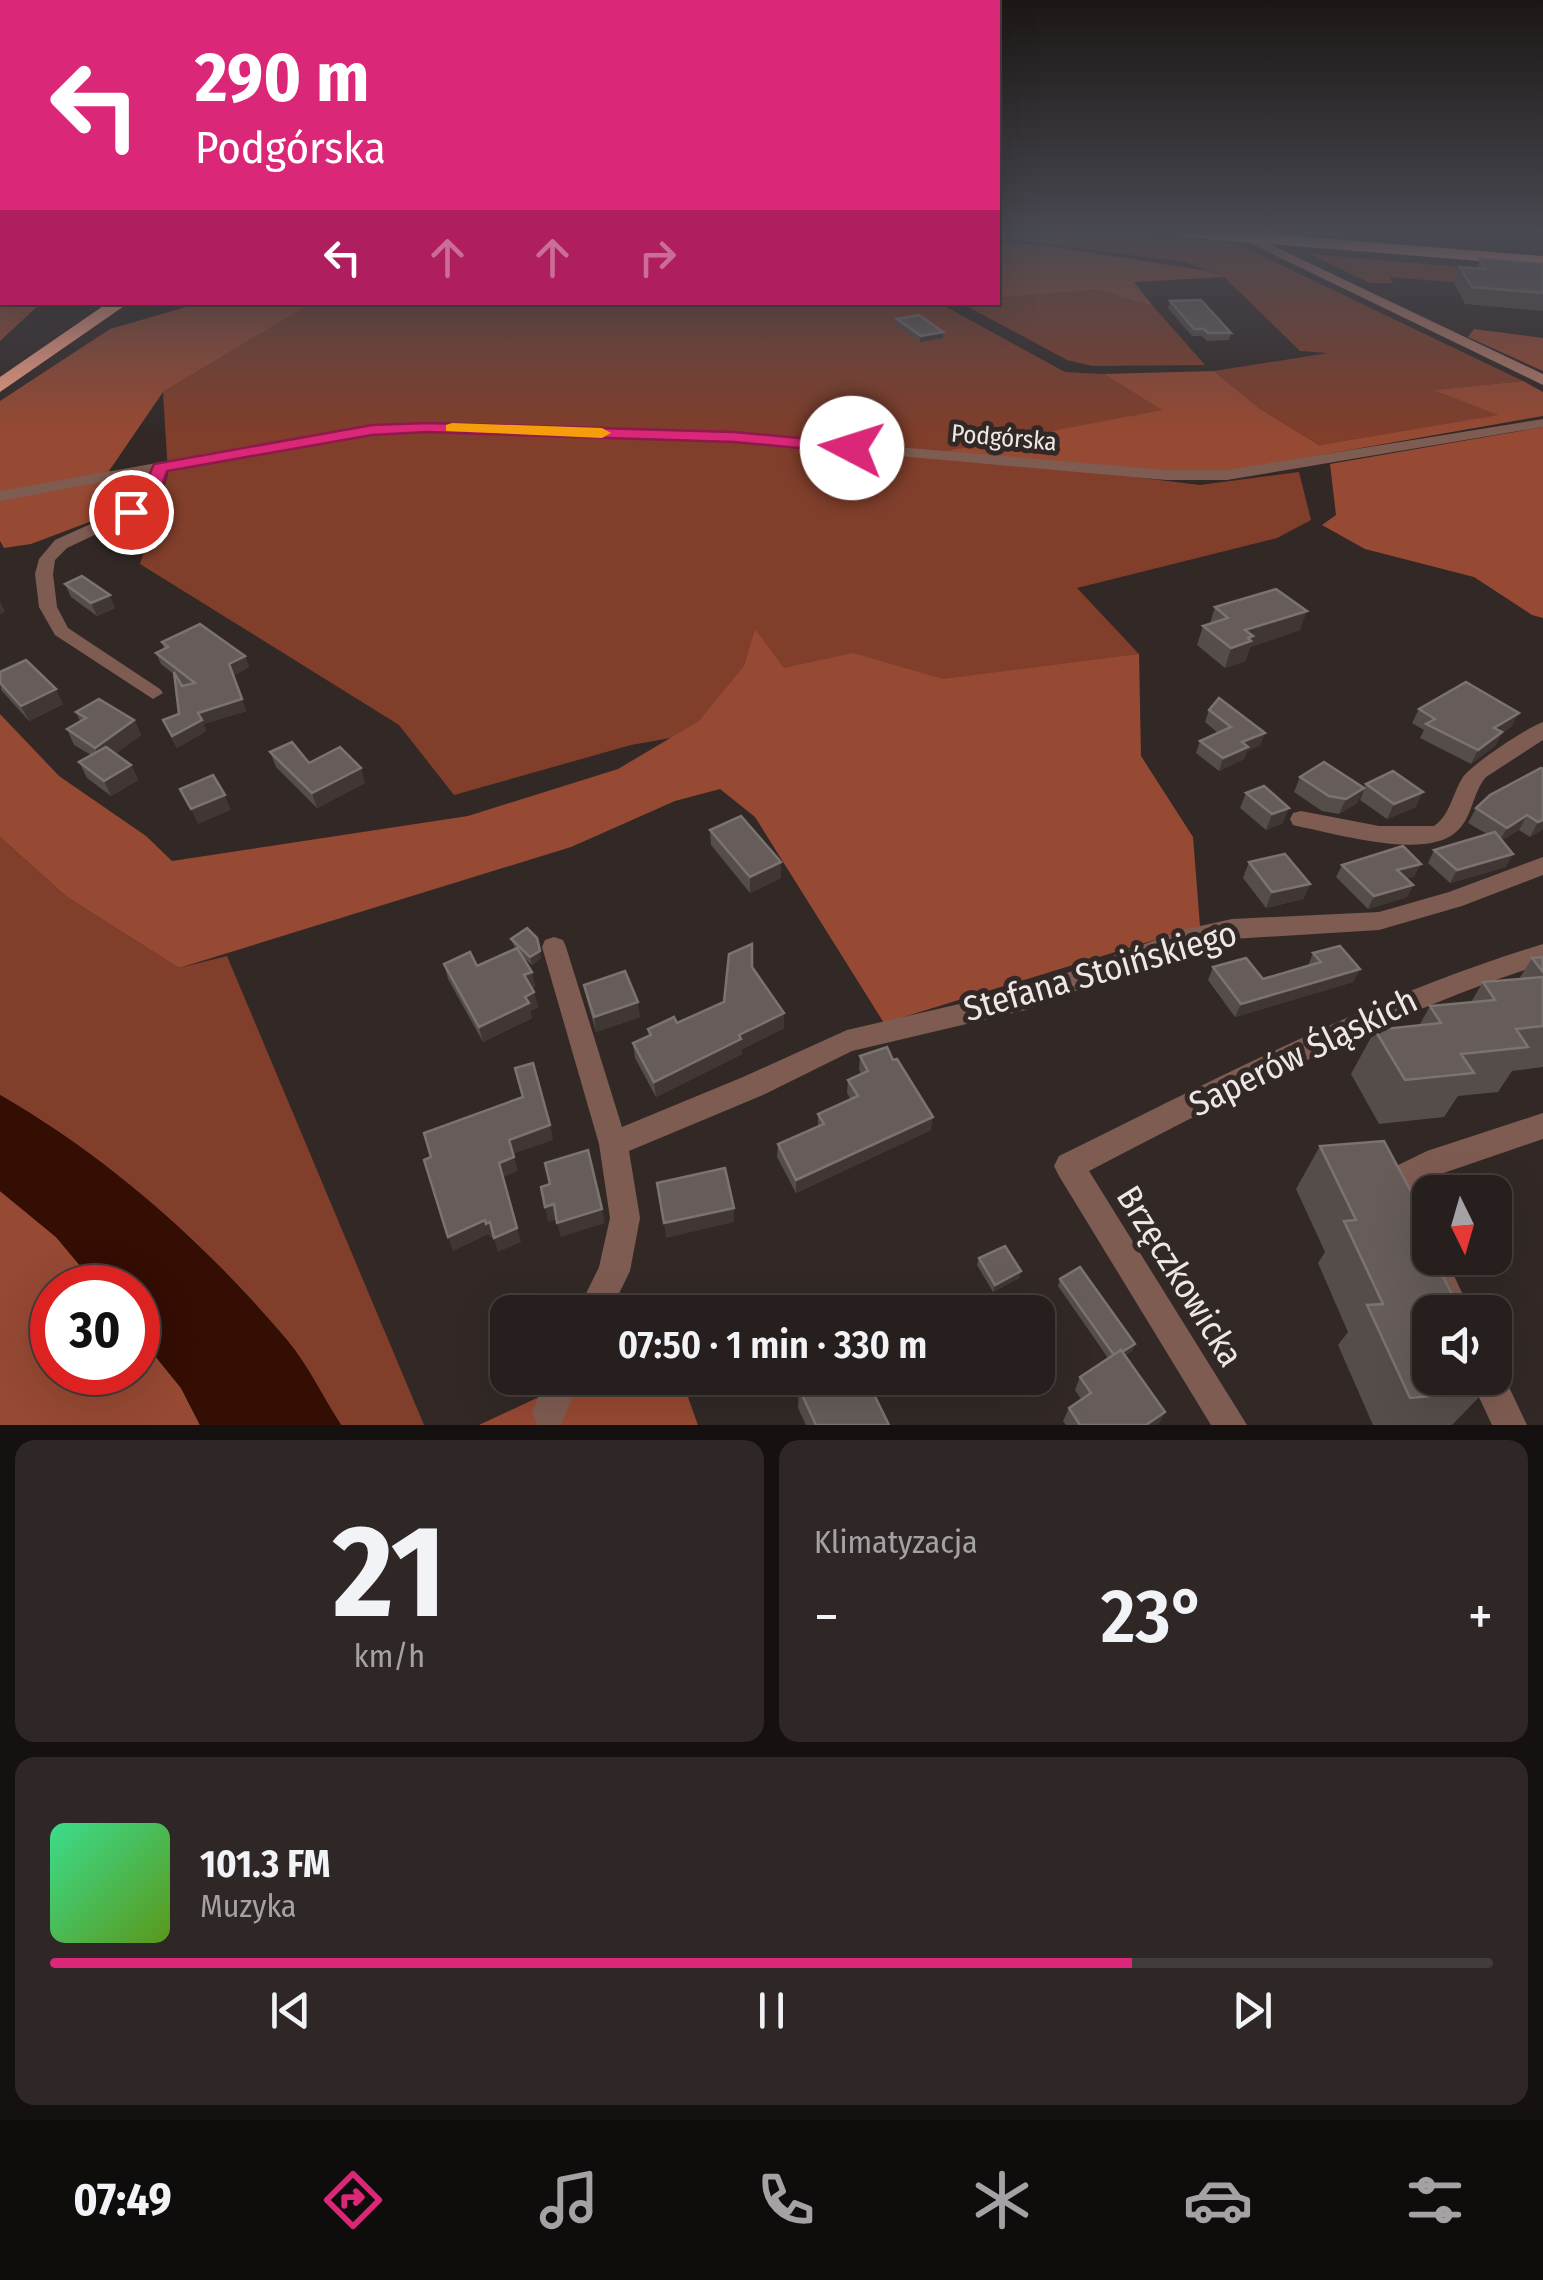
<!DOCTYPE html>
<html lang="pl">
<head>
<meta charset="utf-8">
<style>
	body { margin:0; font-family:"Fira Sans Condensed",sans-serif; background:#2e2726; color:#f1f3f6; height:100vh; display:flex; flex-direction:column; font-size:38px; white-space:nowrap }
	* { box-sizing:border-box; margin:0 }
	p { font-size:32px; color:#a4a2a4 }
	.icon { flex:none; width:55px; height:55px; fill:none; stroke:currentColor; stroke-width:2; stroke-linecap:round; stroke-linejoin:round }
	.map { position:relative; height:1425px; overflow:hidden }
	.details { display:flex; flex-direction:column; gap:15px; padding:15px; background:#151110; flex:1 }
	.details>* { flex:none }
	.hud { position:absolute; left:0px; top:0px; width:1000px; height:305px; box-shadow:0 10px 40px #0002,0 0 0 2px #423d3b; background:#db2777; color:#fff; overflow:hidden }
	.needle { width:65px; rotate:175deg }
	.buttons { position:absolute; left:1412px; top:1175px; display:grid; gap:20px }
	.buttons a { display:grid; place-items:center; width:100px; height:100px; border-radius:20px; background:#261f1d; box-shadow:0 10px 40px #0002,0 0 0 2px #423d3b; font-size:50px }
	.speed { position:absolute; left:30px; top:1265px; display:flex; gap:20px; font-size:50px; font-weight:700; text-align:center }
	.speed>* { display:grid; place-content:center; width:130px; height:130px; border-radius:50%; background:#261f1d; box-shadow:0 10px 40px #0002,0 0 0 2px #423d3b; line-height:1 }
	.speed .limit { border:15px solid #d22; background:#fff; color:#111 }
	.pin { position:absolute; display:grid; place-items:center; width:85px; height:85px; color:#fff; margin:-42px; border:5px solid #fff; border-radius:50%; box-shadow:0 2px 10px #0007 }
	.me { position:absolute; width:110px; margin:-55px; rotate:275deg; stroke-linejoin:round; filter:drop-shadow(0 0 8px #0008) }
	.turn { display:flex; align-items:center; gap:35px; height:210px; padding:0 30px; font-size:45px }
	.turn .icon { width:130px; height:130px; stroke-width:2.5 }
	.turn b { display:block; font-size:70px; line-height:85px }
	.lanes { display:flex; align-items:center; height:95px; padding:0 30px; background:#0003; justify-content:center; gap:50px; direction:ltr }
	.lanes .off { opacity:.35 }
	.big { font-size:75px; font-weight:600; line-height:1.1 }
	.details .widget { flex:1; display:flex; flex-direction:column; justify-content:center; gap:15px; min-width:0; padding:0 35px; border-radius:20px; background:#2e2726 }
	.details .dial { align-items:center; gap:0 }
	.dial b { font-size:130px; line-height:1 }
	.song { display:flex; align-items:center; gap:30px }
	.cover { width:120px; height:120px; border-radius:15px; background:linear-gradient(135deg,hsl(150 70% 55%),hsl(90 70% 35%)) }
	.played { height:10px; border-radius:5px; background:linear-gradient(90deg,#db2777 75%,#423d3b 75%) }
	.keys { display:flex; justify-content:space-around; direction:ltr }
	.heat { display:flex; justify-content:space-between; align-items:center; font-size:55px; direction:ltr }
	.details .tiles { flex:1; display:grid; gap:15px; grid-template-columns:1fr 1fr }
	.widget:last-child { grid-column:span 2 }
	.trip { position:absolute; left:490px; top:1295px; width:565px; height:100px; border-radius:20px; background:#261f1d; box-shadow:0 10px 40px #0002,0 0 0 2px #423d3b; font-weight:600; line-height:100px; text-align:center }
	.tab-bar { display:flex; height:160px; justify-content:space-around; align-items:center; background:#0f0c0c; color:#a4a2a4 }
	.tab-bar .icon { width:70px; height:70px }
	.tab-bar .selected { color:#db2777 }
	.tab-bar b { font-size:45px; color:#f1f3f6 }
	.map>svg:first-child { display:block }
</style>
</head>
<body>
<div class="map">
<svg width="1543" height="1425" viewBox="0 0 1543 1425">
	<rect width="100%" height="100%" fill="#322927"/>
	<g fill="#803e2b">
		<path d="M998 232 1235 243 1523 381 1437 390 1500 415 1319 445 1259 408 1214 371 1328 353 1300 351 1224 277 1186 262 998 238Z"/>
		<path d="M1309 254 1543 274 1475 284 1390 277 1393 283H1370Z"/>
		<path d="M1097 290 1153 306 1205 365 1092 366 1067 360 961 303 998 302V298Z"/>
		<path d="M311 302 939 303 1065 372 1104 374 1163 410 941 453 1200 485 1299 472 1311 520 1277 538 1077 588 1139 654 631 745 454 795 399 725 140 564 168 474 163 392Z"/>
		<path d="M0 837 67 897 179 968 227 956 424 1425H341C323 1397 308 1365 287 1340 207 1245 108 1157 0 1095Z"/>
	</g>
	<g fill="#964933">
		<path d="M0 232 2 302 41 303 0 341Z"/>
		<path d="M998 242 1042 245 1208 271 1224 277 1134 282 1153 306 1097 290 998 298Z"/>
		<path d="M200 303H311L163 392 109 471 139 483 129 507 31 544 4 548 0 541V401L110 329Z"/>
		<path d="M1474 329 1543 338V371L1468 337Z"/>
		<path d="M1214 371 1259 408 1319 445 1498 415 1434 390 1523 381 1543 392V416L1230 471 1150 470 936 453 1162 410 1104 374Z"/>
		<path d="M1543 427V618L1532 615 1474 577 1365 549 1322 525 1336 515 1330 464Z"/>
		<path d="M755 629 784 668 853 653 943 679 1139 654 1141 756 1193 837 1200 926 884 1023 755 817 720 789 675 801 571 847 179 968 67 897 0 837V714L59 776 146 836 172 861 468 816 618 769 699 721 744 666Z"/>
		<path d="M0 1191 56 1237 98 1287 52 1288V1372H138V1335L181 1388 200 1425H0Z"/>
		<path d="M580 1378H681L698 1425H479Z"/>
	</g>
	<path fill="#340d03" d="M0 1095C108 1157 207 1245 287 1340 308 1365 323 1397 341 1425H200L181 1388 138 1335V1288L98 1287 56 1237 0 1191Z"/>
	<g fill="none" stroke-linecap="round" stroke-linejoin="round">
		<g fill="#7f5c52" fill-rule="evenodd">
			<path d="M1543 419V427L1227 480H1166L734 441 427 431 324 441 166 470 156 499 147 510 67 548 55 560 53 574 57 607 68 628 160 689 163 693 153 699 55 635 39 607 35 574 39 559 55 540 135 504 150 473 0 501V491L324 433 427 423 734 433 1166 470H1227Z"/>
			<path d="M1543 722V740L1486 777C1472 793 1473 818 1456 832 1425 860 1338 834 1301 827L1293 825 1290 819 1293 813 1301 811 1379 826H1434C1451 814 1452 794 1463 777 1472 764 1528 727 1543 722Z"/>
			<path d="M1543 857V875L1462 906 1379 930 1232 939 1185 949 1026 1010 852 1051 763 1095 629 1151 640 1218 630 1271 610 1312H577L599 1267 610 1218 599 1144 542 947 545 940 554 937 563 940 566 947 622 1127 743 1077 847 1030 1024 989 1182 930 1232 919 1379 912 1449 892Z"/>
			<path d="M1543 944V964C1383 1015 1237 1095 1089 1171L1247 1425H1211L1059 1176 1054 1166 1059 1156C1218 1078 1373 996 1543 944Z"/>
			<path d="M1543 1113V1139L1435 1176 1416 1186 1410 1208 1399 1212 1388 1208 1384 1198 1392 1168 1427 1151Z"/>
			<path d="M1439 1262 1450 1267 1471 1312H1439L1423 1278 1428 1267Z"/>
			<path d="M1495 1365 1499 1366 1527 1425H1492L1470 1378H1495Z"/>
			<path d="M546 1378H580L561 1425H537L532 1413Z"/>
		</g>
		<path fill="#ae7666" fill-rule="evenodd" d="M1227 232H1244L1543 374V385Z"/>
		<g fill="#f29c83" fill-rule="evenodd">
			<path d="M1174 232H1244L1543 256V266L1182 237Z"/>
			<path d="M109 302H130L0 392V377Z"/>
		</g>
	</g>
	<g fill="#554d4a">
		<path d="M1480 259 1543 264V311L1465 304 1454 283 1460 267 1476 268Z"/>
		<path d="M1170 301 1231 333 1229 340 1207 341 1202 336H1192L1168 308Z"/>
		<path d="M897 319 943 338 920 342 896 325Z"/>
		<path d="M65 584 115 608 97 616 71 597Z"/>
		<path d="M1215 607 1300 630 1250 647 1245 661 1225 668 1197 645 1203 626 1210 623Z"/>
		<path d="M162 642 245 656 249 667 233 676 246 711 203 724 206 731 177 748 163 720 179 714 175 675 161 664 156 653 164 649Z"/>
		<path d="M0 672 63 704 29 721 1 690Z"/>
		<path d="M1419 709 1512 726 1502 733 1495 746 1471 764 1420 738 1424 730 1412 723Z"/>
		<path d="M1209 710 1265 733 1260 745 1247 751 1244 759 1219 771 1196 753 1200 741 1218 733 1205 722Z"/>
		<path d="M76 712 134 720 141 735 115 754 131 765 138 780 111 796 87 778 79 762 91 755 74 745 67 729 80 721Z"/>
		<path d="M270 752 309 763 365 783 317 808 276 767Z"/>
		<path d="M1541 768 1543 829 1530 837 1519 830 1502 840 1506 867 1450 883 1428 863 1434 850 1487 834 1468 823 1476 808Z"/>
		<path d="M1300 777 1364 788 1357 803 1339 814 1322 811 1294 792Z"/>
		<path d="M1366 784 1416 807 1387 819 1360 800Z"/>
		<path d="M1246 793 1283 823 1266 830 1240 808Z"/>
		<path d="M710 830 781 862V878L750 893 711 845Z"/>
		<path d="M1249 862 1310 884 1303 899 1266 908 1243 878Z"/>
		<path d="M1342 865 1414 877 1407 878 1413 885 1407 897 1368 909 1336 877Z"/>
		<path d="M511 939 541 958 532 965 521 955 532 972 535 987 532 988 538 1007 530 1011 532 1018 483 1042 448 979 444 964 477 966 515 948Z"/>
		<path d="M1313 953 1360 969 1353 982 1235 1017 1208 980 1213 967 1263 979 1308 966Z"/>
		<path d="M1543 957V1067L1512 1071 1498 1092 1458 1096 1444 1117 1379 1124 1351 1074 1375 1030 1419 1026 1430 1006 1471 1002 1483 982 1519 979 1532 958Z"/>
		<path d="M752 967 784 1028 742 1049V1054L656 1097 635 1058 633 1043 649 1036 648 1029 677 1023 724 1002Z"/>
		<path d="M584 985 640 1017 596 1032 587 1000Z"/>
		<path d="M860 1056 931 1130 796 1193 777 1157 778 1144 818 1126V1114L851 1100 847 1093 848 1080 861 1074 859 1069Z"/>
		<path d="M1320 1146 1423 1214 1416 1224 1454 1298 1444 1310 1485 1391 1452 1425H1373L1338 1345 1348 1332 1318 1263 1325 1252 1296 1189Z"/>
		<path d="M979 1258 1021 1271 1019 1278 993 1292 977 1265Z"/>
		<path d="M1060 1279 1135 1344 1132 1351 1124 1356 1165 1412 1158 1425H1066L1063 1421 1069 1408 1081 1399 1075 1390 1080 1377 1108 1358 1058 1286Z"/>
		<path d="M799 1388 889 1425H806L798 1408Z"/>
	</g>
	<g fill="#403735">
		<path d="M943 332V338L920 342 921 336Z"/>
		<path d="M110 595 115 608 97 616 91 603Z"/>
		<path d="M0 601 5 612 0 614Z"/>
		<path d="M1307 611 1300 630 1250 647 1245 661 1225 668 1231 648 1245 630Z"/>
		<path d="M245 656 249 667 233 676 229 664Z"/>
		<path d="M56 689 63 704 29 721 21 706Z"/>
		<path d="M242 699 246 711 203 724 206 731 177 748 172 736 198 713Z"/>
		<path d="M1519 713 1512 726 1502 733 1495 746 1471 764 1478 750 1494 728Z"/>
		<path d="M134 720 141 735 103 763 95 748Z"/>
		<path d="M1265 733 1260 745 1247 751 1244 759 1219 771 1223 758 1242 742Z"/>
		<path d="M131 765 138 780 111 796 104 781Z"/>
		<path d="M361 768 365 783 317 808 312 793Z"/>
		<path d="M1364 788 1357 803 1339 814 1346 799Z"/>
		<path d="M1423 792 1416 807 1387 819 1394 804Z"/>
		<path d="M225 795 231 810 198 824 191 809Z"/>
		<path d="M1289 808 1283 823 1266 830 1272 814Z"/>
		<path d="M1527 815 1519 830 1499 842 1507 828Z"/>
		<path d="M1543 820V829L1530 837 1538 822Z"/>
		<path d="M1513 854 1506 867 1450 883 1457 870Z"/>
		<path d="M781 862V878L750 893V877Z"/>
		<path d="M1421 864 1414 877 1391 882 1397 870Z"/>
		<path d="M1310 884 1303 899 1266 908 1272 892Z"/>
		<path d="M1413 885 1407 897 1368 909 1374 896Z"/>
		<path d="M540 951 541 958 532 965 530 957Z"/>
		<path d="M1360 969 1353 982 1235 1017 1241 1004Z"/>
		<path d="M532 972 535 987 527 990 524 975Z"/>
		<path d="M534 992 538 1007 530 1011 532 1018 483 1042 479 1027 525 997Z"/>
		<path d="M638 1002 640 1017 596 1032 594 1017Z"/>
		<path d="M784 1013V1028L742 1049V1054L656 1097 654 1082 739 1035Z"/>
		<path d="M933 1117 931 1130 796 1193V1180Z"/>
		<path d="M550 1125 553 1140 513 1154 509 1140Z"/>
		<path d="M514 1157 518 1171 503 1177 499 1163Z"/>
		<path d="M554 1204 557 1219 548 1222 545 1207Z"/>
		<path d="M734 1208V1222L666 1238 664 1223Z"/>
		<path d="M602 1209 605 1223 561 1237 557 1223Z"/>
		<path d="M485 1220 490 1222 494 1236 490 1238 489 1234 453 1251 448 1237Z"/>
		<path d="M517 1228 521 1242 498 1252 494 1238Z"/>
		<path d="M1021 1271 1019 1278 993 1292 995 1285Z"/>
		<path d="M1135 1344 1132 1351 1112 1363 1115 1357Z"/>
		<path d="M1165 1412 1158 1425H1146Z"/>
	</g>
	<g fill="#665d5a" stroke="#7b7370" stroke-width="2.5">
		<path d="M1480 259 1543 264V293L1472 287 1460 267 1485 269Z"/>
		<path d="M1201 300 1231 333H1208L1204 329H1194L1170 301Z"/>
		<path d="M919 315 943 332 921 336 897 319Z"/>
		<path d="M82 576 110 595 91 603 65 584Z"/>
		<path d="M1276 589 1307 611 1245 630 1253 636 1248 638 1251 641 1231 648 1203 626 1228 618 1215 607Z"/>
		<path d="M200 624 245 656 229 664 242 699 198 713 202 720 172 736 163 720 179 714 174 672 182 686 195 683 156 653 168 647 162 642Z"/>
		<path d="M26 660 56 689 21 706 0 683V672Z"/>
		<path d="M1466 682 1519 713 1494 728 1502 732 1478 750 1426 724 1435 719 1419 709Z"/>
		<path d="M1219 698 1265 733 1242 742 1248 747 1223 758 1200 741 1231 727 1209 710Z"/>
		<path d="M99 699 134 720 95 748 67 729 86 718 76 712Z"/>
		<path d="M292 742 309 763 340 747 361 768 312 793 270 752Z"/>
		<path d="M106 747 131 765 104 781 79 762Z"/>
		<path d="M1324 762 1364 788 1346 799 1329 796 1300 777Z"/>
		<path d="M1541 768 1543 769V820L1538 822 1527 815 1507 828 1476 808 1490 795Z"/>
		<path d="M1393 771 1423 792 1394 804 1366 784Z"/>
		<path d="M213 775 225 795 191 809 180 789Z"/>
		<path d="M1264 786 1289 808 1272 814 1246 793Z"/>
		<path d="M741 816 781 862 750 877 710 830Z"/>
		<path d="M1495 832 1513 854 1457 870 1434 850Z"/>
		<path d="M1403 846 1421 864 1397 870 1413 885 1374 896 1342 865Z"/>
		<path d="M1285 854 1310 884 1272 892 1249 862Z"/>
		<path d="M527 928 537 938 540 951 530 957 511 939Z"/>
		<path d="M752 944V967L784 1013 739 1035 741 1039 654 1082 633 1043 651 1035 648 1029 674 1017 677 1023 724 1002 729 954Z"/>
		<path d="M1340 946 1360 969 1241 1004 1213 967 1246 958 1263 979 1321 962 1313 953Z"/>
		<path d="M517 948 532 972 524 975 534 992 525 997 529 1003 479 1027 444 964 470 952 477 966Z"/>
		<path d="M1543 957V972L1532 958Z"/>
		<path d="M625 971 638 1002 594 1017 584 985Z"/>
		<path d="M1543 977V1026L1516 1029 1528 1047 1461 1054 1474 1073 1405 1080 1375 1030 1441 1023 1430 1006 1495 1000 1483 982Z"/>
		<path d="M887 1047 893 1060 897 1059 933 1117 796 1180 778 1144 824 1124 818 1114 858 1096 848 1080 868 1071 860 1056Z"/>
		<path d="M533 1063 550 1125 509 1140 514 1157 499 1163 517 1228 494 1238 490 1222 486 1224 485 1220 448 1237 424 1160 431 1157 424 1133 523 1097 515 1068Z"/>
		<path d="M1384 1141 1423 1214 1411 1216 1430 1251V1258H1433L1454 1298 1438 1299 1445 1312H1430V1378H1478L1485 1391 1410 1398 1367 1305 1383 1304 1344 1221 1356 1220 1320 1146Z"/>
		<path d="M588 1150 602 1209 557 1223 554 1204 545 1207 541 1187 550 1184 545 1163Z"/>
		<path d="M725 1168 734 1208 664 1223 657 1183Z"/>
		<path d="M1005 1246 1021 1271 995 1285 979 1258Z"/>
		<path d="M1080 1267 1135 1344 1122 1352 1121 1350 1114 1355 1060 1279Z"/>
		<path d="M1121 1350 1165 1412 1146 1425H1080L1069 1408 1091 1393 1080 1377Z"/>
		<path d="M820 1378H866L889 1425H816L799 1388Z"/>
	</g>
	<linearGradient id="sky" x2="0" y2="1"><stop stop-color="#1c1715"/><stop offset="0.54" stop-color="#494952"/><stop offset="1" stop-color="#494952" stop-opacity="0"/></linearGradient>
	<rect width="1543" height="432" fill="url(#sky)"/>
	<path fill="#db2777" stroke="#8e194d" stroke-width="2.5" d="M427 423 734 432 852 443 860 448 852 453 734 442 427 432 372 435 167 471C160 492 151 520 125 516L122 512 140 496 154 464 372 425Z"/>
	<path fill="#f59e0b" d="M452 423 602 428 611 433 602 438 446 431V425Z"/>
	<g text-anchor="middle" stroke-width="10" stroke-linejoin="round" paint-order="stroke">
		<g font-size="25" fill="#ede7e5" stroke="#322927">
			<text transform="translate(1004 437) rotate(5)" y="9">Podgórska</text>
		</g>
		<g font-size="35" fill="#ede7e5" stroke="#322927">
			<text transform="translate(1100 971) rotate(-16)" y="12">Stefana Stoińskiego</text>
			<text transform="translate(1303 1052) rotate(-26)" y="12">Saperów Śląskich</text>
			<text transform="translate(1180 1276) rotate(58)" y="12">Brzęczkowicka</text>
		</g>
	</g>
</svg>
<div class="buttons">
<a><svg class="needle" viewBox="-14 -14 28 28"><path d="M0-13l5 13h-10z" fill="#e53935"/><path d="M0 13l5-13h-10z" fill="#a4a2a4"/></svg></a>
<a><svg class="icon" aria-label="sound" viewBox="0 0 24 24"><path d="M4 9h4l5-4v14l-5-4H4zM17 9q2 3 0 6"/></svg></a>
</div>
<div class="speed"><div class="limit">30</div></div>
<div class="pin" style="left:131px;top:512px;background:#d93025"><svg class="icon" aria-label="arrive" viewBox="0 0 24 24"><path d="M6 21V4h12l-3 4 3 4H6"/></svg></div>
<svg class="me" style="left:852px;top:448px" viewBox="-20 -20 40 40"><circle r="19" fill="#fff"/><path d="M0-13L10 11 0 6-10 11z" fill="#db2777"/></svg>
<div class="trip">07:50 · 1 min · 330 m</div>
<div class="hud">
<div class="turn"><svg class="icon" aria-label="left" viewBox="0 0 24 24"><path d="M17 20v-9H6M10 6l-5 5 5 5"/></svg><div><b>290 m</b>Podgórska</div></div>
<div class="lanes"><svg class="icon" aria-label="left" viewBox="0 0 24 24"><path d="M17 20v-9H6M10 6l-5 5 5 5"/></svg><svg class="icon off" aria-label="ahead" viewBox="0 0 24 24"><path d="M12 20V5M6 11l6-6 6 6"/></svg><svg class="icon off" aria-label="ahead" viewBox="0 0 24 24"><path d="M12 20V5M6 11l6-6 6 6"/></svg><svg class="icon off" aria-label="right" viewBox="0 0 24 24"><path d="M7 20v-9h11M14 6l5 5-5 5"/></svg></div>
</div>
</div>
<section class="details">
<div class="tiles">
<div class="widget dial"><b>21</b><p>km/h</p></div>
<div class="widget"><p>Klimatyzacja</p>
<div class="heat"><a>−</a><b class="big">23°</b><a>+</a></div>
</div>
<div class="widget">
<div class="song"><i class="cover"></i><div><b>101.3 FM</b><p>Muzyka</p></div></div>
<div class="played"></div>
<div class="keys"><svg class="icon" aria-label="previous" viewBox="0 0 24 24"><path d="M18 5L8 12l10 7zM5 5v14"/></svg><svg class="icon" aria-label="pause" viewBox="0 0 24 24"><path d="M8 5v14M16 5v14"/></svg><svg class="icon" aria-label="next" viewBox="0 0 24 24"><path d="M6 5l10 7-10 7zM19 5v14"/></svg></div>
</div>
</div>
</section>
<nav class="tab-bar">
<b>07:49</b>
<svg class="icon selected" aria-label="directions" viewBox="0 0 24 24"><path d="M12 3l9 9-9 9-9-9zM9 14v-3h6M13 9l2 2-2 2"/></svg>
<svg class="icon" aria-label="music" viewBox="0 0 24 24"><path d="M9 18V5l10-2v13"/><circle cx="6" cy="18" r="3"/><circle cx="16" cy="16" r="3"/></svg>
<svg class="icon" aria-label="phone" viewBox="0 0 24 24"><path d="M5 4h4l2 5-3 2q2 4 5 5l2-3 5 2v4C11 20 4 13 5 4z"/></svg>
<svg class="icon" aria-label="climate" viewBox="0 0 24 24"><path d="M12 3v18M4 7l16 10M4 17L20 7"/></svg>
<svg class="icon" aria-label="car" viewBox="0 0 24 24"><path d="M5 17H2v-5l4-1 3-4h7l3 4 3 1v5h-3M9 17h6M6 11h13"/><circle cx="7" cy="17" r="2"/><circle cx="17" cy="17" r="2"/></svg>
<svg class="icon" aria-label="filters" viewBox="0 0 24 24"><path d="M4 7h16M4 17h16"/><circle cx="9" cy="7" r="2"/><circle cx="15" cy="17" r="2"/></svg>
</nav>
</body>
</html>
